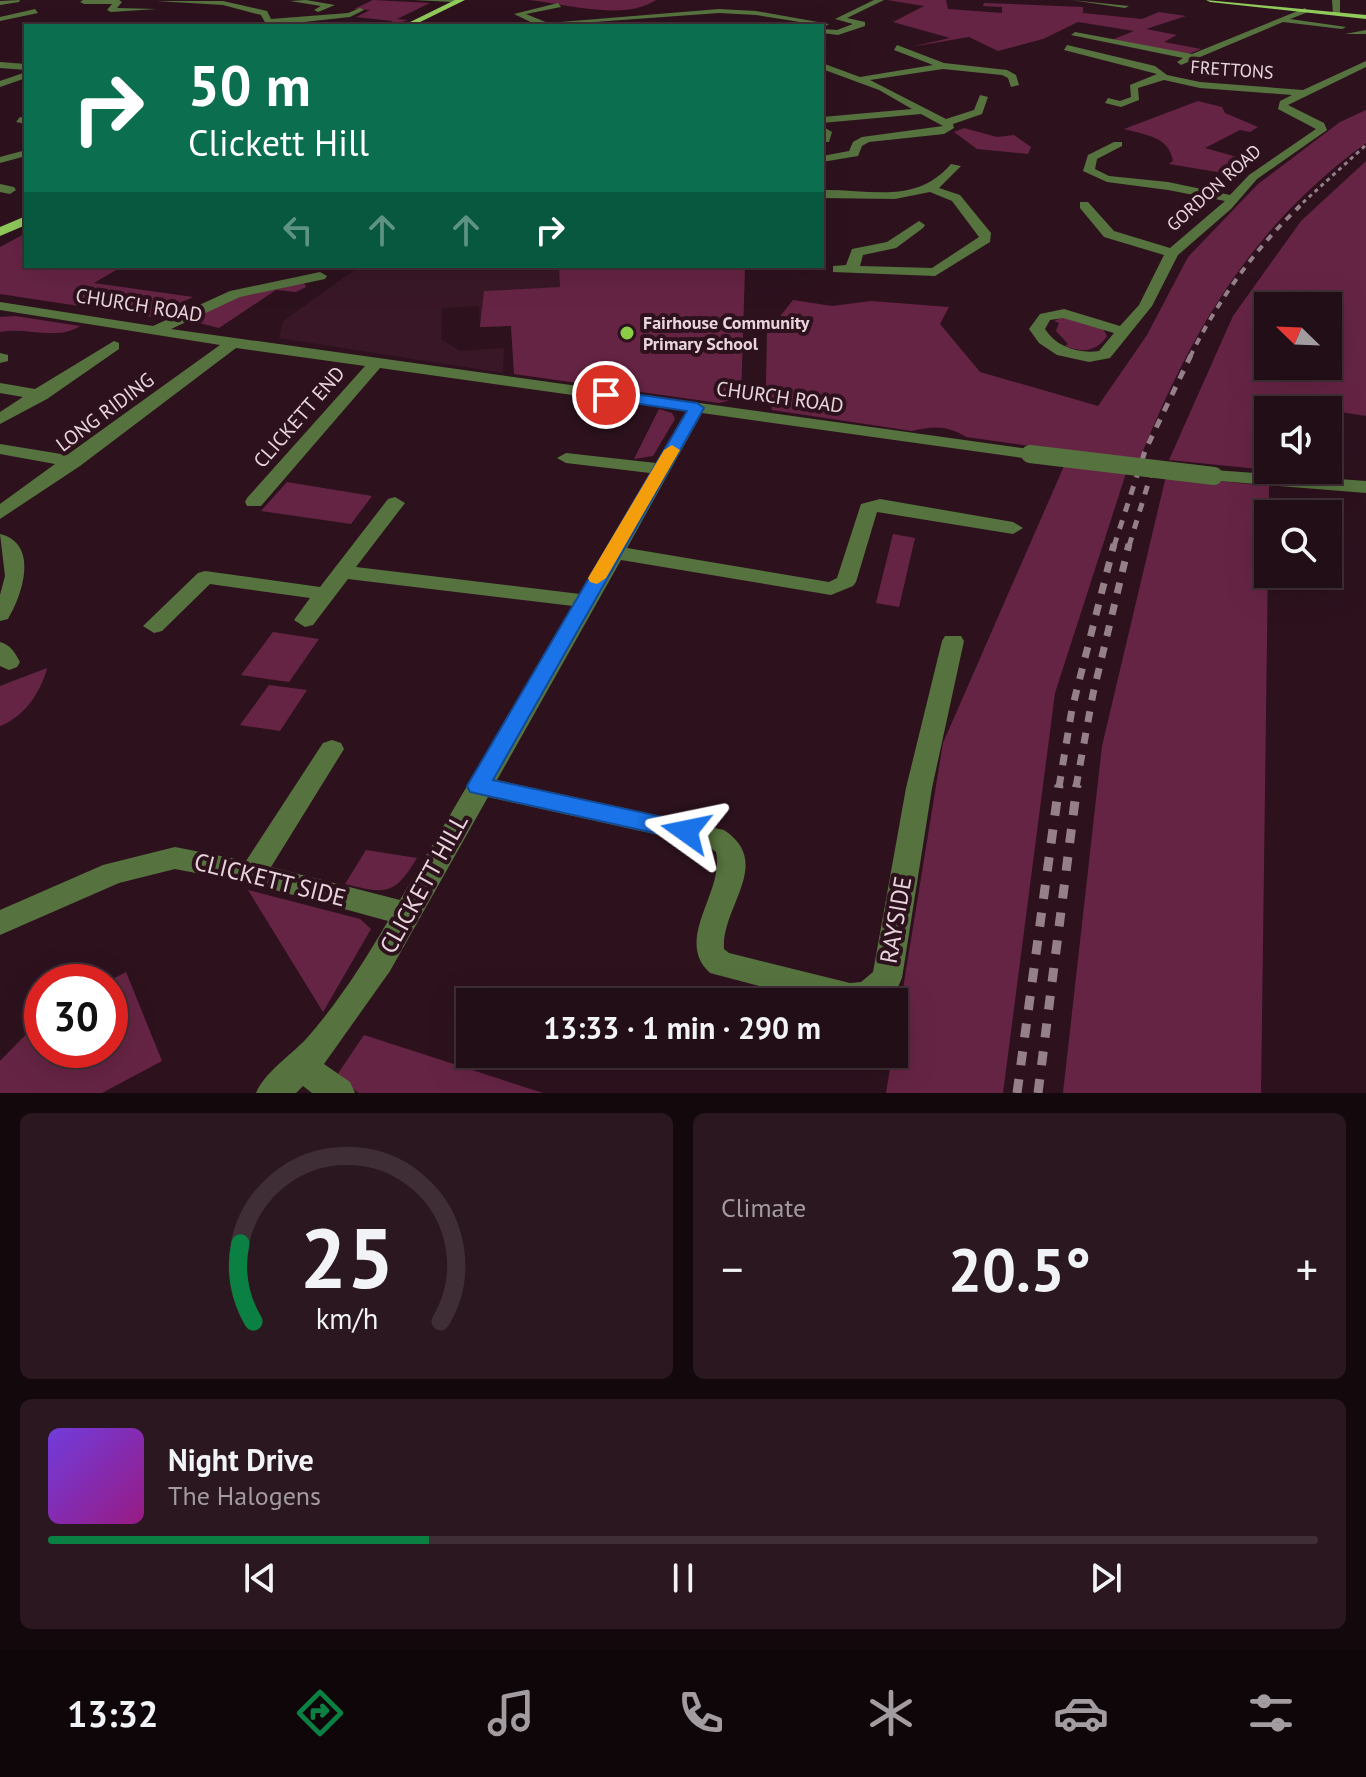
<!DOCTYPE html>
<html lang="en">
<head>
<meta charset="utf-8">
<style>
	body { margin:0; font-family:"PT Sans",sans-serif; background:#2a171f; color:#f1f3f6; height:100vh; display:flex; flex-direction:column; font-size:30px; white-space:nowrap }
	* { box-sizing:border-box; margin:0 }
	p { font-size:26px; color:#a29ca1 }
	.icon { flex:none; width:44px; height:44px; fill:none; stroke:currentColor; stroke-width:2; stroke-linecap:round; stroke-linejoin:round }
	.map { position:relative; height:1093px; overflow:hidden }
	.drawer { display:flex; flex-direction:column; gap:20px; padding:20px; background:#13080c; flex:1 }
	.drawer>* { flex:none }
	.hud { position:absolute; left:24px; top:24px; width:800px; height:244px; border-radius:0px; box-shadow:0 8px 32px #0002,0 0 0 2px #3f2e35; background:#0b6e4f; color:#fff; overflow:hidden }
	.needle { width:52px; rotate:293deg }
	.controls { position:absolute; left:1254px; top:292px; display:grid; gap:16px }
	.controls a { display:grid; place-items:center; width:88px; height:88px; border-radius:0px; background:#220e16; box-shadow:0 8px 32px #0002,0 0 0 2px #3f2e35; font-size:40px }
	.speed { position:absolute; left:24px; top:964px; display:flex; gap:16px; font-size:40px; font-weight:700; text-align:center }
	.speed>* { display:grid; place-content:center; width:104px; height:104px; border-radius:50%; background:#220e16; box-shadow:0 8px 32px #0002,0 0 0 2px #3f2e35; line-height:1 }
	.speed .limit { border:12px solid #d22; background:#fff; color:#111 }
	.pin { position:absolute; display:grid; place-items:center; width:68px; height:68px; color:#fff; margin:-34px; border:4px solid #fff; border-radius:50%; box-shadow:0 2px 8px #0007 }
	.me { position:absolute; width:88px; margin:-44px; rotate:282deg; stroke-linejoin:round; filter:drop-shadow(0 0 6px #0008) }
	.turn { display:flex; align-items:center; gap:28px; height:168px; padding:0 32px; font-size:36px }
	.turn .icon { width:104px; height:104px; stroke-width:2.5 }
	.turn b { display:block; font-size:56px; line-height:68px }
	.lanes { display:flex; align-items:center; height:76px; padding:0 32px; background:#0003; justify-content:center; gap:40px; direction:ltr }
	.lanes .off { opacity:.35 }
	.big { font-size:60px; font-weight:600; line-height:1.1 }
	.drawer .card { flex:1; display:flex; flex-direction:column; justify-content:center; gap:12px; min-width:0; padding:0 28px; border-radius:12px; background:#2a171f }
	.drawer .dial { align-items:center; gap:0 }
	.dial svg { height:208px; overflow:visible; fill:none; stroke:#3f2e35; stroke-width:7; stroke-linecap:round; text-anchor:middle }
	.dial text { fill:#f1f3f6; stroke:none }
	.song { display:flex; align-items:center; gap:24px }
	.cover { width:96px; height:96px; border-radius:12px; background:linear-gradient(135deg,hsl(260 70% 55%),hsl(310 70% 35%)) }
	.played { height:8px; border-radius:4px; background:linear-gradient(90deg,#0b8043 30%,#3f2e35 30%) }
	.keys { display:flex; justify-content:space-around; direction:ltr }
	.heat { display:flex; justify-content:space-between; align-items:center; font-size:44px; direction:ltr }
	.drawer .tiles { flex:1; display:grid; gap:20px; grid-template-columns:1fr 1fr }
	.card:last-child { grid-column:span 2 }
	.trip { position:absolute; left:456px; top:988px; width:452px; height:80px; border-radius:0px; background:#220e16; box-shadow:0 8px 32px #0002,0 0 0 2px #3f2e35; font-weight:600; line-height:80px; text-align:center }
	.tabs { display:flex; height:128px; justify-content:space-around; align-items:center; background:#0e0609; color:#a29ca1 }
	.tabs .icon { width:56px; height:56px }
	.tabs .active { color:#0b8043 }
	.tabs b { font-size:36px; color:#f1f3f6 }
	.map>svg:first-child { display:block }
</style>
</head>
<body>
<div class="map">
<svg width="1366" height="1093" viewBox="0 0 1366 1093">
	<rect width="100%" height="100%" fill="#2d121e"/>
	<path fill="#391727" d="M360 266 745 267 741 398 719 403 514 374 511 326 480 327 479 306 442 308 441 339 460 351 504 348 503 373 279 338 283 321Z"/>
	<g fill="#662444" fill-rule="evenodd">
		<path d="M373 0 430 3 397 19 408 20 389 26 392 21 356 17 370 10 354 9Z"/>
		<path d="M528 0H656C622 22 565 3 528 0Z"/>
		<path d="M887 0H946L948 9 1002 13V7L983 6 984 3 1083 7V13L1142 19 1159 12 1186 16 1146 29 1177 35 1164 42 1201 49 1186 55 1116 42 1114 39 1134 31 1078 22 1043 39 998 51 969 37 910 47 950 38 893 22 924 6Z"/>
		<path d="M1198 101 1222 107 1225 113 1258 127 1250 132 1240 130 1205 148 1244 159 1223 173 1169 164 1173 161C1169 136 1145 135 1124 129Z"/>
		<path d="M1366 110V143C1251 227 1191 331 1139 461L966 437C947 425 933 426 912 431L772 410 766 384 767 333 793 300 832 306 871 301 949 307 940 324 980 372 1098 406 1147 335 1188 257 1258 184 1340 122Z"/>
		<path d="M964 128 997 137 1014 135 1031 147 1028 154 977 149 954 132Z"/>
		<path d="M1366 161V416L1328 410H1268V470L1169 460 1233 316 1301 221ZM1328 306V366H1268V306Z"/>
		<path d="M26 233V266H123L94 283 193 297 151 317 0 294V247Z"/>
		<path d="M559 266 745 267 741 398 719 403 514 374 511 326 480 327 484 291 560 287Z"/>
		<path d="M304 283 306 287 296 292 276 290 219 328 188 320 242 294Z"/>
		<path d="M15 316 80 326C57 341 27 327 0 332V317Z"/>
		<path d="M1063 317 1103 329 1107 336C1097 352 1081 353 1065 346L1068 344 1056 331 1059 323 1054 321Z"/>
		<path d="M659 409 672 413 675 419 653 456 634 459Z"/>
		<path d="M1064 466 1128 467 1055 693 1003 1093H886L943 743Z"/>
		<path d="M1166 476 1269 486 1261 1093H1063L1102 746Z"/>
		<path d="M287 482 372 496 351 524 261 511Z"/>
		<path d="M893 534 915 538 899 607 876 603Z"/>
		<path d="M273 632 319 639 289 682 241 675Z"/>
		<path d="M47 668C41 692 24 717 0 726V686Z"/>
		<path d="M269 685 307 690 280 731 240 725Z"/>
		<path d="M366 850 417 858C394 896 386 894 345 884Z"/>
		<path d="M248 890 360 919 371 929 323 1012Z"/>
		<path d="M126 972 162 1061 102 1093H0V1061L42 1018V1050H110V982H107Z"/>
		<path d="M364 1035 543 1093H359L335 1078Z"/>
	</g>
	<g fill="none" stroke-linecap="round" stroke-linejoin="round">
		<g fill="#56733f" fill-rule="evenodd">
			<path d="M20 0 19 2 0 5V1Z"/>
			<path d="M83 0H119L122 2 117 8 157 9 111 12 107 10 112 4H84L80 2Z"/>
			<path d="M306 0 335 5 318 12 314 10 321 6 290 1Z"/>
			<path d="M414 0H458L454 2Z"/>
			<path d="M874 0H884L847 18 865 22V26L838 35 822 33V29L837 30 853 24 835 19Z"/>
			<path d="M1071 0 1129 6 1125 8Z"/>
			<path d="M1332 0H1340V16L1333 14Z"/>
			<path d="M156 1H223L267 11 271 19 348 13 360 8 364 10 350 17 267 26 261 15 223 5Z"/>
			<path d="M558 3 561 7 526 14 548 23 719 9 756 11 829 24 825 26 756 15 719 13 539 26 514 14Z"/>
			<path d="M1305 8 1308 12 1290 19 1346 27 1342 29 1283 22 1181 65 1177 62 1183 58 1071 35 1075 32 1192 54Z"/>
			<path d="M35 9 38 13 0 21V17Z"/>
			<path d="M1366 30V34H1345Z"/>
			<path d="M897 45 944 63 1007 70 1016 75 1019 85 1011 87 1008 78 1002 75 943 69 870 80 946 119 974 110 980 95 988 97 982 114 953 124 954 128 944 134 869 142 862 146 858 156 822 162V156L849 151 853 142 862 137 943 126 921 114 822 123V117L912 109 879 90 822 69V63L860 77 933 65 894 50Z"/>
			<path d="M1067 45 1155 66 1167 75 1200 82 1303 90 1366 61V67L1288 105 1324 123 1327 130 1257 179 1231 209 1178 255 1152 306 1110 358 1089 362 1057 355 1039 343 1029 329 1040 314 1064 309 1120 326 1139 305 1164 255 1104 237 1080 208V202H1088L1114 231 1170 248 1225 201 1168 190 1107 182 1083 171 1088 155 1114 142H1122V146L1097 159 1095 169 1109 176 1168 182 1230 195 1249 175 1316 129 1278 109 1280 101 1292 95 1200 88 1164 80 1138 88 1139 100 1121 107 1105 103 1108 98 1120 101 1131 97 1130 85 1157 74 1064 50ZM1063 318 1114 333 1099 351C1079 354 1056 347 1045 329L1050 320Z"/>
			<path d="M0 62 26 64V70L0 68Z"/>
			<path d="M26 72V78L0 87V81Z"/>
			<path d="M20 117 26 118V124L16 122Z"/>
			<path d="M822 126 832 132 829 142H822Z"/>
			<path d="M26 150V156L0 163V157Z"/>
			<path d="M951 164 961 166 939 188 960 195 991 233 990 242 935 276 833 272V266L846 265 852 249 887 242 919 221 925 225 923 228 896 248 863 255 860 266 932 268 979 237 952 201 930 192 895 199 822 198V190C871 189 916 205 951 164Z"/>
			<path d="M0 184 14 187 16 190 10 194 0 192Z"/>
			<path d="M320 272 327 276 325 279 240 297 171 329 1036 450 1039 454 1036 458 1030 459 702 413 627 548 829 582 837 578 861 504 880 499 1013 522 1023 528 1013 534 877 512 856 582 853 586 831 595 621 560 497 780 724 830C774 863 721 907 724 949L729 953 850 983 861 982 873 972 906 788 942 641 945 636H961L964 641 932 788 902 978 898 987 880 1002H820L710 973C673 939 725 892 716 852L708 846 488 797 390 971 324 1064 350 1082 355 1093H312L303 1086 296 1093H256C265 1072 290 1056 306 1039 338 1003 364 962 388 921L253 884 175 869 119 883 0 935V910L103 865 175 847 246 861 323 743 332 740 341 743 344 749 271 867 400 900 573 606 348 579 313 625 305 627 294 620 310 598 210 584 162 631 154 633 143 626 198 573 205 571 320 587 388 499 395 497 405 503 356 567 580 594 650 473 566 463 557 458 566 453 656 463 687 411 380 368 261 506H247L245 502 247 498 365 366 236 348 80 466 0 519V504L55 464 0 454V444L67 455 220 345 0 310V302L153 326 230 291Z"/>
			<path d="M114 341 119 343V349L47 399 0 424V412L23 397 0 393V383L35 389Z"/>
			<path d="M0 353 8 355V361L0 363Z"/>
			<path d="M1214 470 1366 481V493L1207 480 1205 476 1207 472Z"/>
			<path d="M0 534C40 544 22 596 8 619L0 621V595L5 576Z"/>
			<path d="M0 642C11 645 15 653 20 662L17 667 9 670 0 666Z"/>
		</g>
		<g fill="#90cb5b" fill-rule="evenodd">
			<path d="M455 0H465L412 26H402Z"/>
			<path d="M1206 0 1366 15V19L1210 2Z"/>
			<path d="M26 216V225L0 236V227Z"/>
		</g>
		<path stroke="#957f88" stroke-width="3" stroke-dasharray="4 4" stroke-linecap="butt" d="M1297 208 1366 145"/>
		<path stroke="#957f88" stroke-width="4" stroke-dasharray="7 7" stroke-linecap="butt" d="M1190 357C1216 303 1256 247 1300 206"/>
		<g stroke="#957f88" stroke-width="5" stroke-dasharray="9 9" stroke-linecap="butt">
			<path d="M1114 546 1145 451 1191 355"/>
			<path d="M1129 546 1155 461"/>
		</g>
		<g stroke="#957f88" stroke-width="7" stroke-dasharray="11 11" stroke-linecap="butt">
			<path d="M1059 787 1072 709 1114 544"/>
			<path d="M1076 787 1093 694 1129 544"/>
		</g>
		<g stroke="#957f88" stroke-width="9" stroke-dasharray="14 14" stroke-linecap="butt">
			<path d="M1017 1093 1059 785"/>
			<path d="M1038 1093 1077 785"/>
		</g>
		<path stroke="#56733f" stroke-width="18" d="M1030 454 1214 476"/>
	</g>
	<path fill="#1a73e8" stroke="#114b97" stroke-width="2" d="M606 390 697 403 704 408 493 780 695 824 698 831 695 838 686 840 470 792 467 786 687 411 600 398 598 395Z"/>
	<path fill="#f59e0b" d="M672 445 680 450 606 578 597 584 590 582 588 578 664 450Z"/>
	<circle fill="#8ace47" stroke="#2d121e" stroke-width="3" cx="627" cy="333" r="8"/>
	<g text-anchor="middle" stroke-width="8" stroke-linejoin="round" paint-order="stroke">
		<g font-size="18" fill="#e8d5dc" stroke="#2d121e">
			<text transform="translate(1232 70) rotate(4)" y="6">FRETTONS</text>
			<text transform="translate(1214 188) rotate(-42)" y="6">GORDON ROAD</text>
		</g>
		<g font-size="18" font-weight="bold" fill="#e8d5dc" stroke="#2d121e" text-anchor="start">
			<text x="643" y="329">Fairhouse Community<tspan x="643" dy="21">Primary School</tspan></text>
		</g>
		<g font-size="20" fill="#e8d5dc" stroke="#2d121e">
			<text transform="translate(139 305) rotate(9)" y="7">CHURCH ROAD</text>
			<text transform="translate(780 397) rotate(8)" y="7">CHURCH ROAD</text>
			<text transform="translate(105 412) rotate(-37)" y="7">LONG RIDING</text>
			<text transform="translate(299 417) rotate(-49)" y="7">CLICKETT END</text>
		</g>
		<g font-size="24" fill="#e8d5dc" stroke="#2d121e">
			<text transform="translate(270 880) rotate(14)" y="8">CLICKETT SIDE</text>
			<text transform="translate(424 884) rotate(-61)" y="8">CLICKETT HILL</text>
			<text transform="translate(896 920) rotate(-80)" y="8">RAYSIDE</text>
		</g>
	</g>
</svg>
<div class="controls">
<a><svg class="needle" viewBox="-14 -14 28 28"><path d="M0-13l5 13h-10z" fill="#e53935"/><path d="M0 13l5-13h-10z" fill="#a29ca1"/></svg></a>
<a><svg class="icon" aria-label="sound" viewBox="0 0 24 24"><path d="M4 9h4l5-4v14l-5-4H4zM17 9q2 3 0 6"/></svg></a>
<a><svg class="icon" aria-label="search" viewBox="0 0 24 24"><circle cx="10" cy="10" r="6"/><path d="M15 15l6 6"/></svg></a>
</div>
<div class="speed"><div class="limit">30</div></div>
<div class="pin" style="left:606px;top:395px;background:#d93025"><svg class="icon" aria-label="arrive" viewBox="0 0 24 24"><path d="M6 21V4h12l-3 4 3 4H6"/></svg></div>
<svg class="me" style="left:686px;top:831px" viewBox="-20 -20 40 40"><path d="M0-17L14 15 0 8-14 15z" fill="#1a73e8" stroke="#fff" stroke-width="4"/></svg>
<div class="trip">13:33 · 1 min · 290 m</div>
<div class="hud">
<div class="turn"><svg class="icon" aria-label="right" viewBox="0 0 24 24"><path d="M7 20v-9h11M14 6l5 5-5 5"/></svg><div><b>50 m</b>Clickett Hill</div></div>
<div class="lanes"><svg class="icon off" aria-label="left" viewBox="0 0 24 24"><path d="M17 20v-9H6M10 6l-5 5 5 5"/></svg><svg class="icon off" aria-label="ahead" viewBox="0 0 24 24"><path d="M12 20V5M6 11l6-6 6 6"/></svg><svg class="icon off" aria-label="ahead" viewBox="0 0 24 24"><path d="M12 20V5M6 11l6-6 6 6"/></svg><svg class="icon" aria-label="right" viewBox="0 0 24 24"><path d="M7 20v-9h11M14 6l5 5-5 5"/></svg></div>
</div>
</div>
<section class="drawer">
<div class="tiles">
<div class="card dial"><svg viewBox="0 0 100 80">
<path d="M14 69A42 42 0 1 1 86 69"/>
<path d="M14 69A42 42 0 0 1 9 39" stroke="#0b8043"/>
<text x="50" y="56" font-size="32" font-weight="700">25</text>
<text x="50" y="72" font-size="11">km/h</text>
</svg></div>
<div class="card"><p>Climate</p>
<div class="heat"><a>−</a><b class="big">20.5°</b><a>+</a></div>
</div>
<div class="card">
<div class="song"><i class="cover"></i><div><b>Night Drive</b><p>The Halogens</p></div></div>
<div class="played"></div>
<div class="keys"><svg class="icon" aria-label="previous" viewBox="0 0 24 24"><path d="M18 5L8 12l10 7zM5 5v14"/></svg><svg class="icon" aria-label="pause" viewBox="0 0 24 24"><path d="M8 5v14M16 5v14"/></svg><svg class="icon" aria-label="next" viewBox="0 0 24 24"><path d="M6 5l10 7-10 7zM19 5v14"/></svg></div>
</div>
</div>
</section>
<nav class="tabs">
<b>13:32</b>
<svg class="icon active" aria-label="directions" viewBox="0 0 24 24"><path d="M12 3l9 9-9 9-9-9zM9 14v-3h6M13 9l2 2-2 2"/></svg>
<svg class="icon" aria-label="music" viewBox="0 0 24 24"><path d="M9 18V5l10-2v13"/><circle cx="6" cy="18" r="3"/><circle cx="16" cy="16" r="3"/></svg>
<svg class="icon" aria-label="phone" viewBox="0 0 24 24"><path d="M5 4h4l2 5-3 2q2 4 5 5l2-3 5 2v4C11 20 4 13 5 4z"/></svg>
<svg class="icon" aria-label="climate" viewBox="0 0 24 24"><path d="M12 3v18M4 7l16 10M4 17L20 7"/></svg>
<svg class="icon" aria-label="car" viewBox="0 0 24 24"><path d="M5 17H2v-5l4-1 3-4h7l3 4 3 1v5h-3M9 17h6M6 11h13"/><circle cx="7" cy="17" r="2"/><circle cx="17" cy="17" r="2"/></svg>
<svg class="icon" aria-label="filters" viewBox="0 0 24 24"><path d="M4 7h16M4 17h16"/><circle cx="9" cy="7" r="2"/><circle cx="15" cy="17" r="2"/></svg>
</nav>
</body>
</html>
